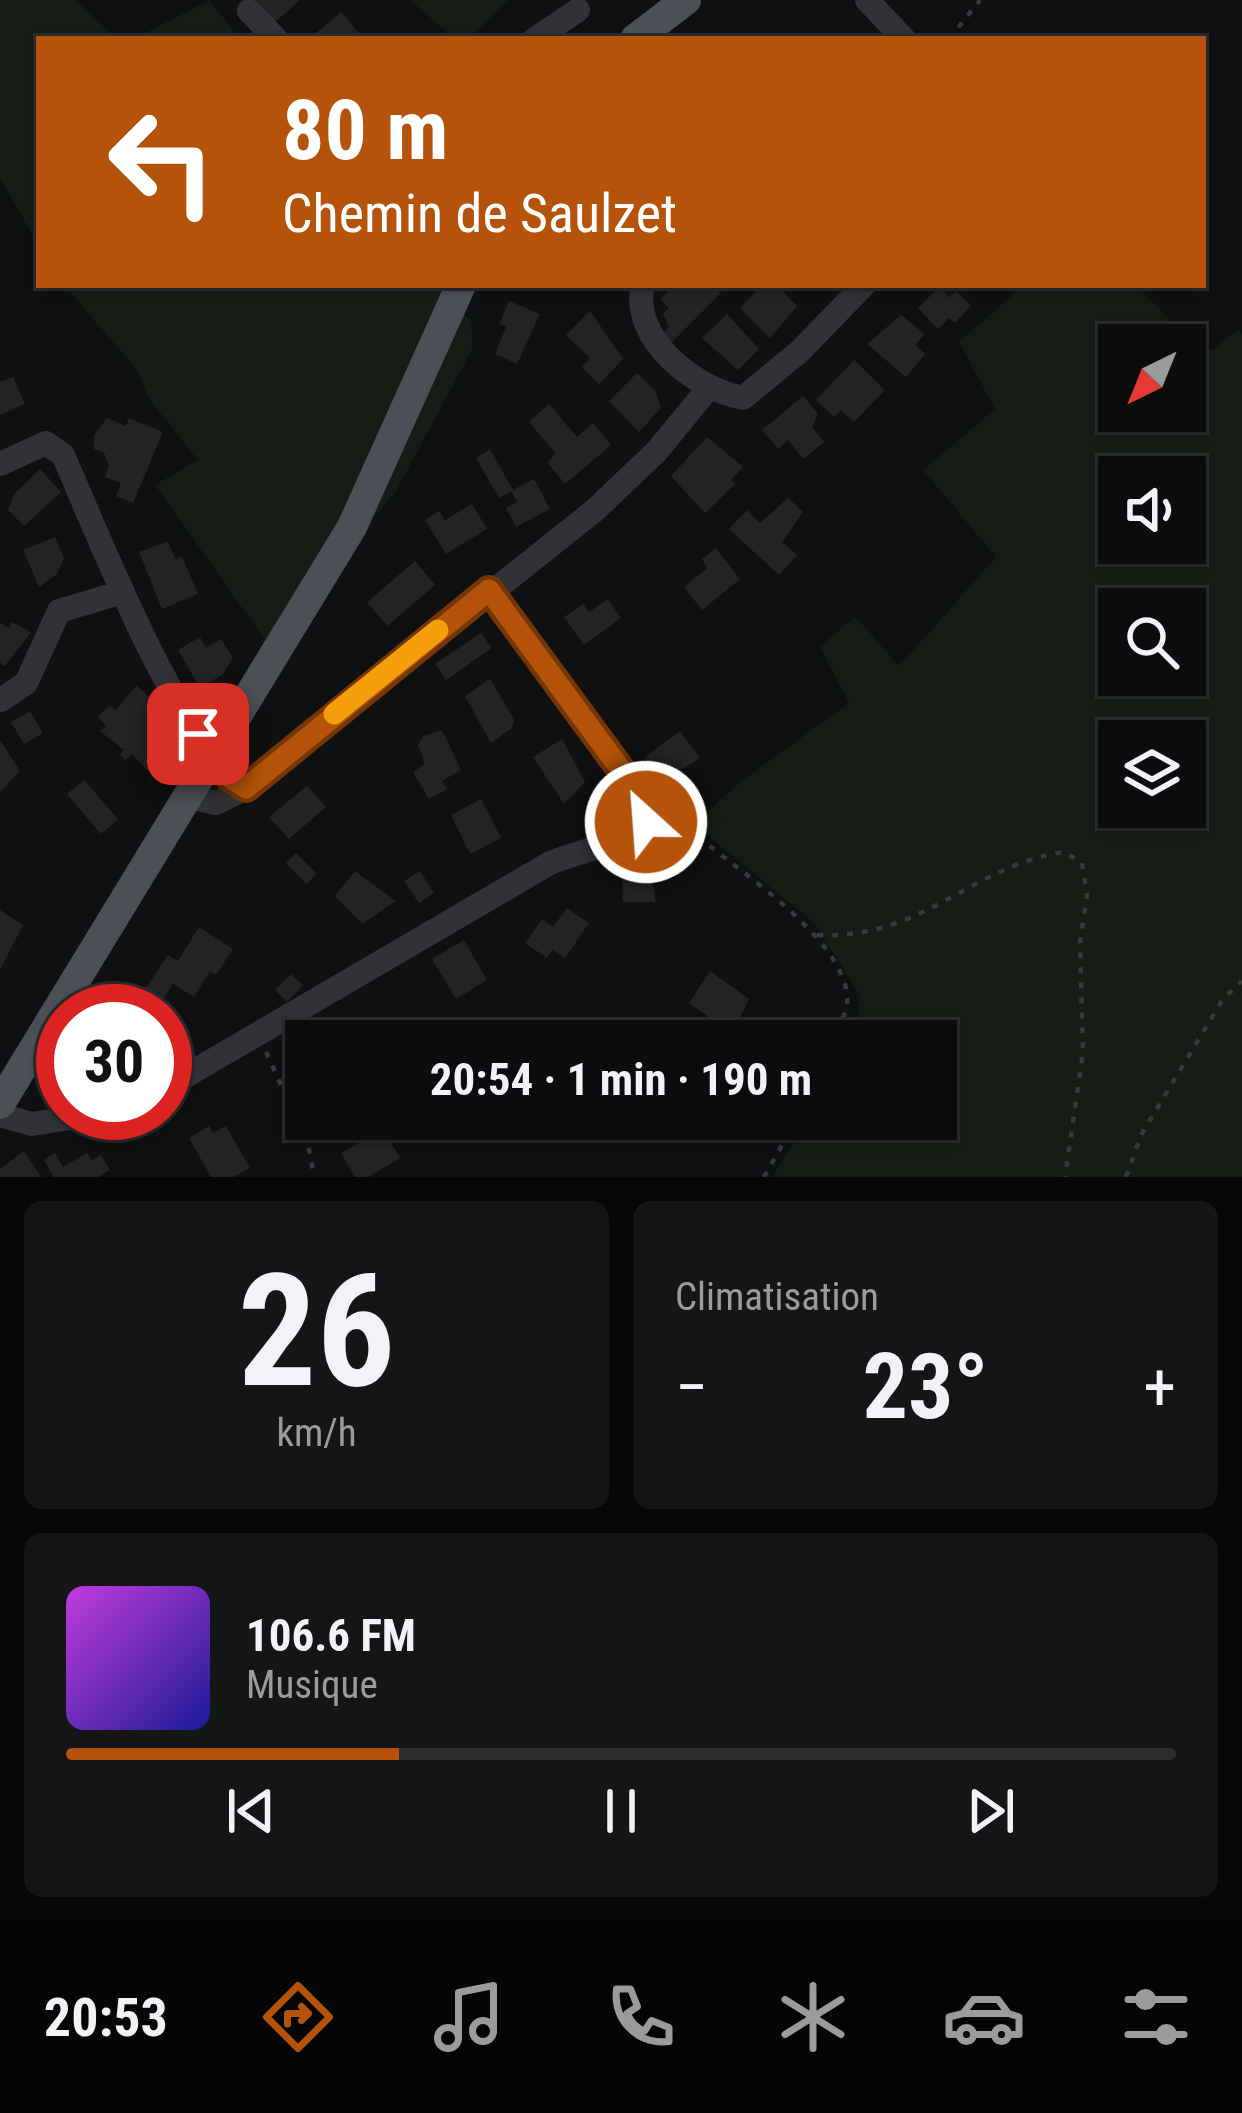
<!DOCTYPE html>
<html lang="fr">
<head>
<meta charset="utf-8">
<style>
	body { margin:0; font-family:"Roboto Condensed",sans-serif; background:#141516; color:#f1f3f6; height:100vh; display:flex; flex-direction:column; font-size:45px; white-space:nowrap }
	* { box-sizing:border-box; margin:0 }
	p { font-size:39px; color:#9a9b9d }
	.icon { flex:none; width:66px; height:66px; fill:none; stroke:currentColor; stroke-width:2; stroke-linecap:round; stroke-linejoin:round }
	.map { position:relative; height:1177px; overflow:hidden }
	.details { display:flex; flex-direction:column; gap:24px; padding:24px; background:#060707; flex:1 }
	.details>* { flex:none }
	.hud { position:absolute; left:36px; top:36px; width:1170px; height:252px; border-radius:0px; box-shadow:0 3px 9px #0004,0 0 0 3px #2b2c2e; background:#b45309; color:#fff; overflow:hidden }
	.needle { width:78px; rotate:223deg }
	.fabs { position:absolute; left:1098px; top:324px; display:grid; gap:24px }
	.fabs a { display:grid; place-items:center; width:108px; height:108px; border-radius:0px; background:#0b0c0d; box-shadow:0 3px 9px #0004,0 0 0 3px #2b2c2e; font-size:60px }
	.speed { position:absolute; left:36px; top:984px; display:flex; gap:24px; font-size:60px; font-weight:700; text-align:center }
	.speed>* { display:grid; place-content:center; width:156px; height:156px; border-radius:50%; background:#0b0c0d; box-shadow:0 3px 9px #0004,0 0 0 3px #2b2c2e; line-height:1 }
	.speed .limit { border:18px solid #d22; background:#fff; color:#111 }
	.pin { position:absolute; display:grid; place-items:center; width:102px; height:102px; color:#fff; margin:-51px; border-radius:24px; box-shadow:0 6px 18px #0006 }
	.me { position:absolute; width:132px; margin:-66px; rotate:334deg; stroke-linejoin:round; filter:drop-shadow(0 0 9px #0008) }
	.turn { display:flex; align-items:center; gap:42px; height:252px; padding:0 48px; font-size:54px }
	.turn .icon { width:156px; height:156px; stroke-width:2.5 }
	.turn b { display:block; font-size:84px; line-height:102px }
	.big { font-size:90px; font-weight:700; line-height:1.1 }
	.details .card { flex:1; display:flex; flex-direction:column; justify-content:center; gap:18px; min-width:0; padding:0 42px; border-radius:18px; background:#141516 }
	.details .dial { align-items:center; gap:0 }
	.dial b { font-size:156px; line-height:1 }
	.song { display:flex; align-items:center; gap:36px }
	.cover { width:144px; height:144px; border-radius:18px; background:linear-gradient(135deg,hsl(290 70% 55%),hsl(240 70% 35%)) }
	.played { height:12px; border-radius:6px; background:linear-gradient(90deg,#b45309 30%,#2b2c2e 30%) }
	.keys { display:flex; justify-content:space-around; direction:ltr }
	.heat { display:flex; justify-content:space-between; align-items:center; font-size:66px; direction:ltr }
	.details .tiles { flex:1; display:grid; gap:24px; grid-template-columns:1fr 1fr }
	.card:last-child { grid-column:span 2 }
	.trip { position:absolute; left:285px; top:1020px; width:672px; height:120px; border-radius:0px; background:#0b0c0d; box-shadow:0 3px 9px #0004,0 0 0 3px #2b2c2e; font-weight:700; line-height:120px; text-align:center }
	.menu { display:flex; height:192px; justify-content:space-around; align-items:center; background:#040505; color:#9a9b9d }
	.menu .icon { width:84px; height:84px }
	.menu .on { color:#b45309 }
	.menu b { font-size:54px; color:#f1f3f6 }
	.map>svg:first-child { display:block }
</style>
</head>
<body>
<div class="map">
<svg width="1242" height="1177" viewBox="0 0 1242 1177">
	<rect width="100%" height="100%" fill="#0f1011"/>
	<g fill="#151c15" fill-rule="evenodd">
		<path d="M0 0H76L116 39H39V246L0 178Z"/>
		<path d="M209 0 240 39H134Z"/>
		<path d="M410 0H508L468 39H455Z"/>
		<path d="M64 285H438L471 321 473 348 395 493 265 640 155 485 198 460 149 399 137 370Z"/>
		<path d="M1024 285H1135L1198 347 1213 350 1238 329 1242 334V1177H772L809 1119H936V1041H854L860 995 814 923 695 825 736 785 849 703 820 647 855 616 899 666 996 557 923 470 995 409 959 342ZM1119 345H1185V411H1119ZM1119 477H1185V543H1119ZM1119 609H1185V675H1119ZM1119 741H1185V807H1119Z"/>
	</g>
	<g fill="#222325">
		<path d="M255 0H300L274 23Z"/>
		<path d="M341 12 364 39H309Z"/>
		<path d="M663 285H713L721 293 671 343 662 335 669 327 663 314 669 308 660 299 669 291Z"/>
		<path d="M762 285H790L783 292 797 306 770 338 740 308Z"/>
		<path d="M939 287 949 297 956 291 971 306 955 323 949 318 938 329 918 308Z"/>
		<path d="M509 301 540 314 517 364 495 354 506 327 499 324Z"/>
		<path d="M590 311 623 359 599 384 582 367 590 358 566 335Z"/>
		<path d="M727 314 759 349 738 370 702 338Z"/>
		<path d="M901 315 925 334 915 345 925 354 906 377 867 344Z"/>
		<path d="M854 360 885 390 854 422 841 410 834 417 816 400Z"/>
		<path d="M637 373 656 392 661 408 639 432 609 401Z"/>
		<path d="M13 377 25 404 0 415V382Z"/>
		<path d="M803 396 818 414 812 427 824 442 803 459 788 440 778 449 762 430Z"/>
		<path d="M549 404 577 437 593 423 611 445 565 484 547 462 556 454 529 422Z"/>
		<path d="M107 418 126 426 129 418 163 432 133 503 116 496 121 483 105 477 109 466 104 453 94 449V435Z"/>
		<path d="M707 437 743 467 731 480 735 484 705 513 671 476Z"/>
		<path d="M490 449 513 490 534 479 550 509 516 527 506 508 517 502 511 491 499 498 476 458Z"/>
		<path d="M40 469 61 492 24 526 8 510 14 494Z"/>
		<path d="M788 498 803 512 782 542 797 555 779 575 729 529 747 510 760 523Z"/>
		<path d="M472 504 487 529 446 554 425 520 439 511 445 520Z"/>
		<path d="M55 537 64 558 57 574 39 587 23 550Z"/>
		<path d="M168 541 175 559 182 556 198 594 162 609 139 552Z"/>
		<path d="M716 548 740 579 702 610 684 587 707 568 702 559Z"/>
		<path d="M415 561 435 585 387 626 367 602Z"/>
		<path d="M608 599 621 618 584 645 564 617 583 604 589 612Z"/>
		<path d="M12 622 31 632 5 666 0 663V623L9 628Z"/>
		<path d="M481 633 492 648 446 680 435 664Z"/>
		<path d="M200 637 206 648 221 639 233 658 222 675 200 688 178 650Z"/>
		<path d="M490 679 514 719 512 728 491 743 465 696Z"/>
		<path d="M137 685 162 711 152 721 157 726 152 731 171 752 149 772 132 754 125 760 120 754 124 750 100 731 106 726 98 717 110 705 115 711Z"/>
		<path d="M30 711 43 733 24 744 11 722Z"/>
		<path d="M442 730 461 770 442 781 447 789 429 799 413 772 425 764 418 745 423 736Z"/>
		<path d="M680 731 700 758 662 783 644 758Z"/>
		<path d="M562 739 585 782 564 804 533 757Z"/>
		<path d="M0 740 20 771 0 792Z"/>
		<path d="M84 780 118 819 101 834 67 794Z"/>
		<path d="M307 786 326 807 289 839 269 817Z"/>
		<path d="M481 799 501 838 470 854 451 815Z"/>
		<path d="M296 853 317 874 306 884 286 863Z"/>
		<path d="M650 869 656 902H623L622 871Z"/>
		<path d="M355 871 396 901 362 924 335 896Z"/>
		<path d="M420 871 434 893 419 903 404 881Z"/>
		<path d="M567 908 589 923 565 958 552 950 547 958 525 943 542 919 553 927Z"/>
		<path d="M0 910 23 925 0 970Z"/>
		<path d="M199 927 233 949 216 975 210 971 194 997 173 984 157 1009 139 998 168 955 178 961Z"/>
		<path d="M464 940 487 980 456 999 432 959Z"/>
		<path d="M710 971 749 999 732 1034 689 1003Z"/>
		<path d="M291 974 303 985 287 1002 275 990Z"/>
		<path d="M333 1023 343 1041H302Z"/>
		<path d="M209 1126 213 1133 226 1126 250 1168 233 1177H211L189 1138Z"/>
		<path d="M383 1129 400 1158 368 1177H355L341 1153Z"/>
		<path d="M24 1151 41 1177H0V1169Z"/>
		<path d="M55 1153 63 1167 87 1153 92 1160 101 1155 110 1170 98 1177H54L44 1160Z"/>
	</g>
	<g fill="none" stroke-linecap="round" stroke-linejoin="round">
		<g stroke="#36393d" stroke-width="4.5" stroke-dasharray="6 9" stroke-linecap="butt">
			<path d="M949 39 980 0"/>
			<path d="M670 827 694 833C737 871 854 943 847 1006 845 1017 835 1031 831 1041"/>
			<path d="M817 935C923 940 972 865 1064 852L1082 863 1087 895 1080 943 1083 1053 1065 1177"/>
			<path d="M266 1052 308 1144 314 1177"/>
			<path d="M764 1177 797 1119"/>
			<path d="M1126 1177 1141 1135 1223 999 1242 981"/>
		</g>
		<g stroke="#303236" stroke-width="24">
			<path d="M867 0 904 39"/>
			<path d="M249 11 276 39"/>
			<path d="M535 39 578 10"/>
			<path d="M643 285C630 339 695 389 743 398L800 351 864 285"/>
			<path d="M0 464 46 443 63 455C98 534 179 744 246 788"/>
			<path d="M1 700 26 683 59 611 123 592"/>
			<path d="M191 797 216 803 246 788 595 510 657 451 707 390"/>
			<path d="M165 1088 550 863C582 850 622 844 647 822L638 793 489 590"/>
			<path d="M0 1115 32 1124 101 1113"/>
		</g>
		<g stroke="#4c4f55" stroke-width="30">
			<path d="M635 39 686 0"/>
			<path d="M0 1104 352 527 461 285"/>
		</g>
	</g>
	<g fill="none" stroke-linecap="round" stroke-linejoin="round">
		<g stroke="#753606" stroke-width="30">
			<path id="route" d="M198 734 229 777 246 788 489 590 638 793 646 822"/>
		</g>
		<use href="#route" stroke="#b45309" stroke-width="21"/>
		<path stroke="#f59e0b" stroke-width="21" d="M334 714 438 630"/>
	</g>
</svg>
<div class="fabs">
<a><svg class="needle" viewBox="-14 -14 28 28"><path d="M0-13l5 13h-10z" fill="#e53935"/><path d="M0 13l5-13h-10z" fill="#9a9b9d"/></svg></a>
<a><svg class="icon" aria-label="sound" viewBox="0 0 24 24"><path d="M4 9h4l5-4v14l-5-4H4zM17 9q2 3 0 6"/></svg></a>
<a><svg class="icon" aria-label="search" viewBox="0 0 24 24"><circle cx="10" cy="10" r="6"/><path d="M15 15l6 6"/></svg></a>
<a><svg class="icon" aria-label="layers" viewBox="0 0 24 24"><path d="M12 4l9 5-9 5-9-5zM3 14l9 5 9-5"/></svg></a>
</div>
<div class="speed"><div class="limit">30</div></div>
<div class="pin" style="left:198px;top:734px;background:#d93025"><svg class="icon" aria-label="arrive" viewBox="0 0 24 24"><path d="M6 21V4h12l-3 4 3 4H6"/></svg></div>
<svg class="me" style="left:646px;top:822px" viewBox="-20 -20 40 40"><circle r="17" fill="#b45309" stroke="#fff" stroke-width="3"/><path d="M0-11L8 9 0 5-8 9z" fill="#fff"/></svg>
<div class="trip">20:54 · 1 min · 190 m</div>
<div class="hud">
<div class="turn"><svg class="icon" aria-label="left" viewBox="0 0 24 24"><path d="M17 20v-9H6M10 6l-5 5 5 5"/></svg><div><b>80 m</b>Chemin de Saulzet</div></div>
</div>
</div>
<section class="details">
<div class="tiles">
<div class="card dial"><b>26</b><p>km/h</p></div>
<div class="card"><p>Climatisation</p>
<div class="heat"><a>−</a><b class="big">23°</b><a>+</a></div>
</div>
<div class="card">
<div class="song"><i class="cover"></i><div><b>106.6 FM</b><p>Musique</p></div></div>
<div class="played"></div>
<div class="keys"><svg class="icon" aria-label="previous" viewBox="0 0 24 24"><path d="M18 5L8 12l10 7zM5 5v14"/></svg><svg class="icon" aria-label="pause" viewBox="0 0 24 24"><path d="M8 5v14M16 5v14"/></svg><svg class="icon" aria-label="next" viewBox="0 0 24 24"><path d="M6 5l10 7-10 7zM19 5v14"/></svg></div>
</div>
</div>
</section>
<nav class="menu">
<b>20:53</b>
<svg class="icon on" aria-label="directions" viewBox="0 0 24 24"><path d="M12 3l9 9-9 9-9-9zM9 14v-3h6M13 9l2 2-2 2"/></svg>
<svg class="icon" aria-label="music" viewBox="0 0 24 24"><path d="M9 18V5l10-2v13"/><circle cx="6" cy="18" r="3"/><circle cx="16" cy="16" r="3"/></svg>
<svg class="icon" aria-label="phone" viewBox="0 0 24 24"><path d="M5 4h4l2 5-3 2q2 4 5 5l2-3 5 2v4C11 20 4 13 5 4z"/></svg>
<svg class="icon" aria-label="climate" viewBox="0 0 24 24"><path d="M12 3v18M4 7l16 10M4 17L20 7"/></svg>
<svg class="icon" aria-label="car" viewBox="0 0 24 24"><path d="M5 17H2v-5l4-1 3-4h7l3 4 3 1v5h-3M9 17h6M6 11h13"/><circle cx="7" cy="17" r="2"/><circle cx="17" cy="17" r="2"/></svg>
<svg class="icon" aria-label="filters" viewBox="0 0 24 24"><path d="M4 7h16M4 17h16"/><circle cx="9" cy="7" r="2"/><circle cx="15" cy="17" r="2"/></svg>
</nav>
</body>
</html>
